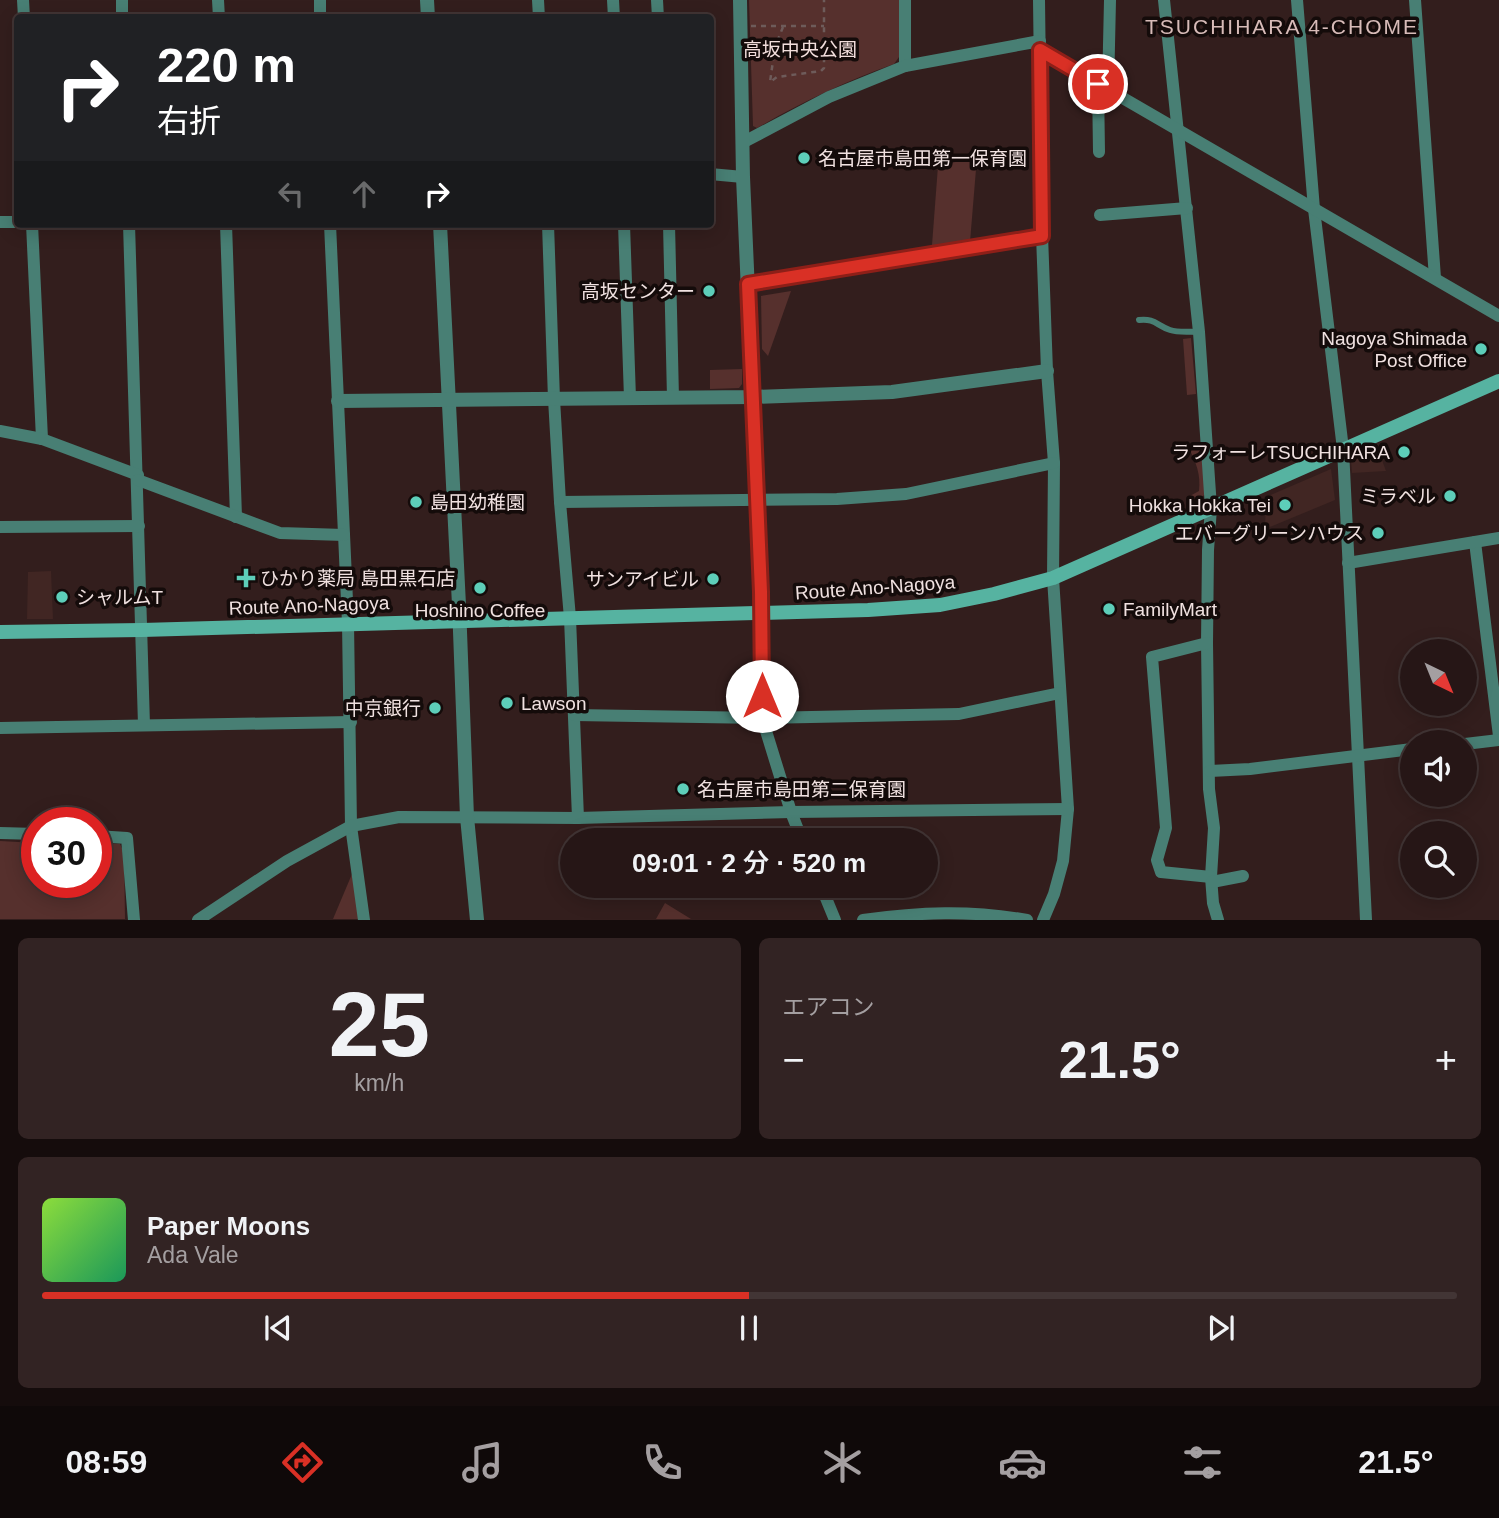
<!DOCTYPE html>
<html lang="ja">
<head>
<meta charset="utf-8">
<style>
	body { margin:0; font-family:Arial,"Noto Sans JP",sans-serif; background:#322323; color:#f1f3f6; height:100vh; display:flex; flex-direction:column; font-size:26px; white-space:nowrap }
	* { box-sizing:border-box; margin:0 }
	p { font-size:23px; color:#a49fa1 }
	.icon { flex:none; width:38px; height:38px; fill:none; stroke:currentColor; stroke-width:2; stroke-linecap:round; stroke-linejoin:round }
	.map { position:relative; height:920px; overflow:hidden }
	.details { display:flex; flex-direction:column; gap:18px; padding:18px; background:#150c0c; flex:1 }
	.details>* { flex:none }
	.top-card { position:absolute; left:14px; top:14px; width:700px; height:214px; border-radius:7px; box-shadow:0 4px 18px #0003,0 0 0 2px #423535; background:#202124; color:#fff; overflow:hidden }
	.needle { width:46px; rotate:137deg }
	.tools { position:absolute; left:1400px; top:639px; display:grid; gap:14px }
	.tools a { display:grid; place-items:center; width:77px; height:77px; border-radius:50%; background:#261616; box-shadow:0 4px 18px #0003,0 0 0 2px #423535; font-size:35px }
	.speed { position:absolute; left:21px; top:807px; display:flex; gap:14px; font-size:35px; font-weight:700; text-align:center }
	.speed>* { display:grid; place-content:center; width:91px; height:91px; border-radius:50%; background:#261616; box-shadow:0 4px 18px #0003,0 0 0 2px #423535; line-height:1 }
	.speed .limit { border:10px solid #d22; background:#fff; color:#111 }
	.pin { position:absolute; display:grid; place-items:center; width:60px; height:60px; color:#fff; margin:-30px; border:4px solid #fff; border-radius:50%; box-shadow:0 2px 7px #0007 }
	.me { position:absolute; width:77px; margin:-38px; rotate:0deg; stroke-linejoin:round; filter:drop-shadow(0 0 5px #0008) }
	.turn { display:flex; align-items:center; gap:24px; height:147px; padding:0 28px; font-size:32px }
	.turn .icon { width:91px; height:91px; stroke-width:2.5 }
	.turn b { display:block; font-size:49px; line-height:60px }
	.lanes { display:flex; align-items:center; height:66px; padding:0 28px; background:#0003; justify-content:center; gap:35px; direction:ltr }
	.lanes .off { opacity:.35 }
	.big { font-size:52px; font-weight:600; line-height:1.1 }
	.details .widget { flex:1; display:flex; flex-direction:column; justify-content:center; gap:10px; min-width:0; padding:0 24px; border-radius:10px; background:#322323 }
	.details .dial { align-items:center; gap:0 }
	.dial b { font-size:91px; line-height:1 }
	.song { display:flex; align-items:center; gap:21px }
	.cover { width:84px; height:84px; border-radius:10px; background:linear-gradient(135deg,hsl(90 70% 55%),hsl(150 70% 35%)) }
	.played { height:7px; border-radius:4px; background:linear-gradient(90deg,#d93025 50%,#423535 50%) }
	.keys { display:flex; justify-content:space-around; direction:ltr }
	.heat { display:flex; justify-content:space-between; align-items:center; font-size:38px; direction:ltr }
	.details .tiles { flex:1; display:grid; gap:18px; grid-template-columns:1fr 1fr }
	.widget:last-child { grid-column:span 2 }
	.trip { position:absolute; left:560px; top:828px; width:378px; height:70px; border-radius:35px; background:#261616; box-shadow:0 4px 18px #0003,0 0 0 2px #423535; font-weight:600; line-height:70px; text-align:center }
	.dock { display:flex; height:112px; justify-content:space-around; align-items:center; background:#0f0909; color:#a49fa1 }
	.dock .icon { width:49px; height:49px }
	.dock .active { color:#d93025 }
	.dock b { font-size:32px; color:#f1f3f6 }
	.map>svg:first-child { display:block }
</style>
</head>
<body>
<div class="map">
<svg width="1499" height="920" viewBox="0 0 1499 920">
	<rect width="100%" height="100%" fill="#331e1d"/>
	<g fill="#412623">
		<path d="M1378 449 1386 471 1352 473 1351 460Z"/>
		<path d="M1331 469 1335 500 1265 529 1266 497Z"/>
		<path d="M51 571 53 619H27L28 572Z"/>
	</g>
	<g fill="#56302d">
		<path d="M749 0H899V57L894 64C846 81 802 102 757 128L753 126Z"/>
		<path d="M977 157 970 242 935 247 932 245 938 166Z"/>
		<path d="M791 291 768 356 762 349 761 296Z"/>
		<path d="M1191 338 1196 394 1187 395 1183 339Z"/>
		<path d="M742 369V384L739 388 710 389V370Z"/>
		<path d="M1201 443 1207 494 1190 502 1188 497 1199 491C1201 474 1196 463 1189 448Z"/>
		<path d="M0 841 37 843V882H96V843L120 844 124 853 125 919H0Z"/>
		<path d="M352 874 360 919H333Z"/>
		<path d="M665 903 691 919H656Z"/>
	</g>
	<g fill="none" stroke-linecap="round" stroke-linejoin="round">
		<g stroke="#6e5b5a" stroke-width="2.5" stroke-dasharray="5 5" stroke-linecap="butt">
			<path d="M751 26H824"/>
			<path d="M783 27 775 47 770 82 777 77 821 71 824 68V0"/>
		</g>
		<path stroke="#487f74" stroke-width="6" d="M1139 320C1155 318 1157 326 1170 330 1179 333 1190 331 1199 332"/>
		<g stroke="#487f74" stroke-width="12">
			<path d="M23 0 24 18"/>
			<path d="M122 0V18"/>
			<path d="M218 0 219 18"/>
			<path d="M320 0V18"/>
			<path d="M538 0 539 18"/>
			<path d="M613 0 614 18"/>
			<path d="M657 0 658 18"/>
			<path d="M905 0V66"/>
			<path d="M1039 0 1042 235 1047 371 1054 463 1053 578 1068 809 1063 861 1054 894 1043 920"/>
			<path d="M1164 0 1199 332 1211 508 1208 550 1207 643 1209 789 1214 828 1211 877 1213 903 1218 920"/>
			<path d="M1297 0 1314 209 1343 449 1366 920"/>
			<path d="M1415 0 1435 278"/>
			<path d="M1040 50 1499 316"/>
			<path d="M1098 84 1099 152"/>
			<path d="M1108 90 1110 0"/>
			<path d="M742 143 829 97 905 66 1040 41"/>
			<path d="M710 174 743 177"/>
			<path d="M1100 215 1187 208"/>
			<path d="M0 222H18"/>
			<path d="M32 224 42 439"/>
			<path d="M129 224 144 725"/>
			<path d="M226 224 236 517"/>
			<path d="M330 224 348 623 351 826 364 920"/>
			<path d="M548 224 554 399 560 502 570 618 578 818"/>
			<path d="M624 224 630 398"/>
			<path d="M669 224 673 398"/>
			<path d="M748 284 1042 235"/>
			<path d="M0 431 42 439 138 475"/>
			<path d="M138 480 280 533 344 535"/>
			<path d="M560 502 837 499 906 494 1054 463"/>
			<path d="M0 527 139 526"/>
			<path d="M1475 542 1499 736"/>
			<path d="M1348 563 1499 538"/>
			<path d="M762 613V718L791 812 802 840"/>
			<path d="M1207 643 1152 657 1166 828 1157 860 1161 872 1211 877"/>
			<path d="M574 715 762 718 959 714 1060 693"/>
			<path d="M0 728 351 722"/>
			<path d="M1465 744 1499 740"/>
			<path d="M1210 771 1250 769 1412 749"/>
			<path d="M0 833 37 834"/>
			<path d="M96 836 127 838 134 920"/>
			<path d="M1212 882 1243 876"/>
			<path d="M821 886 835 920"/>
			<path d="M198 920 287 861 351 826 399 817 578 818 791 812 1068 809"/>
			<path d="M863 920C919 912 971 910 1027 920"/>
		</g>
		<g stroke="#487f74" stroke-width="14">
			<path d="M427 0 428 18"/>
			<path d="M740 0 743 177 762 613"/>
			<path d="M440 224 459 605 467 817 477 920"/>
			<path d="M338 401 753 397 892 392 1047 371"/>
		</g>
		<path stroke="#56b3a1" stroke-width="14" d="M0 632 142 630 868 610 940 605 994 594 1053 578 1499 381"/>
	</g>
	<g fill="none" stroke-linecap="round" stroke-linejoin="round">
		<g stroke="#8d1f18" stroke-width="18">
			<path id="route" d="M762 696 761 592 748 284 1042 236 1040 50 1098 84"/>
		</g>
		<use href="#route" stroke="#d93025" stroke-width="12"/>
	</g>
	<g fill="#5dceb9" stroke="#140b0a" stroke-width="2.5">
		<circle cx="804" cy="158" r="7"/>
		<circle cx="709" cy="291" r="7"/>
		<circle cx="1481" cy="349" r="7"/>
		<circle cx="1404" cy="452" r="7"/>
		<circle cx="1450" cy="496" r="7"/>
		<circle cx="416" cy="502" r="7"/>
		<circle cx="1285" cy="505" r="7"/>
		<circle cx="1378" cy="533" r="7"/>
		<path d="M242.5 567.5h7v7h7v7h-7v7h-7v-7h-7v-7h7z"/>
		<circle cx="713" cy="579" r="7"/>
		<circle cx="480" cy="588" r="7"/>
		<circle cx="62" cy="597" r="7"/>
		<circle cx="1109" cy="609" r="7"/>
		<circle cx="507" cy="703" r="7"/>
		<circle cx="435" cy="708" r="7"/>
		<circle cx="683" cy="789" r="7"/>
	</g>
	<g text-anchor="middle" stroke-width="7" stroke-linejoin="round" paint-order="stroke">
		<g font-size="19" fill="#f2dedc" stroke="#140b0a">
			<text x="800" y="56">高坂中央公園</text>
		</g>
		<g font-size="19" fill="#f0e1e0" stroke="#140b0a" text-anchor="end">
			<text x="818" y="165" text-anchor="start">名古屋市島田第一保育園</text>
			<text x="695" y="298">高坂センター</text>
			<text x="1467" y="345">Nagoya Shimada<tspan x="1467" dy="22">Post Office</tspan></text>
			<text x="1390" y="459">ラフォーレTSUCHIHARA</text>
			<text x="1436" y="503">ミラベル</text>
			<text x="430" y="509" text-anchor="start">島田幼稚園</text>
			<text x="1271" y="512">Hokka Hokka Tei</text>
			<text x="1364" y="540">エバーグリーンハウス</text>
			<text x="260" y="585" text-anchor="start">ひかり薬局 島田黒石店</text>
			<text x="699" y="586">サンアイビル</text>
			<text x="76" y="604" text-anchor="start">シャルムT</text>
			<text x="1123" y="616" text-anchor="start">FamilyMart</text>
			<text x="480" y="617" text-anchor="middle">Hoshino Coffee</text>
			<text x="521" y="710" text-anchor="start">Lawson</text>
			<text x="421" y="715">中京銀行</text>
			<text x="697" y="796" text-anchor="start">名古屋市島田第二保育園</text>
		</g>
		<g font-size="19" fill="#f0e1e0" stroke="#140b0a">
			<text transform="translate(875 587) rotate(-4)" y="7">Route Ano-Nagoya</text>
			<text transform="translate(309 605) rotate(-2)" y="7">Route Ano-Nagoya</text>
		</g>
		<g font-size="21" letter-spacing="2" fill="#d7bbb8" stroke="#140b0a">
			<text x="1282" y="34">TSUCHIHARA 4-CHOME</text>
		</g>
	</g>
</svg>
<div class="tools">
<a><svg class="needle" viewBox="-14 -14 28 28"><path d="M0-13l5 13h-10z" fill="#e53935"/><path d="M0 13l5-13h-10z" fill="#a49fa1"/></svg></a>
<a><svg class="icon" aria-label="sound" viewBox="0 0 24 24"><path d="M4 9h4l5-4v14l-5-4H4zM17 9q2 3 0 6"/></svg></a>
<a><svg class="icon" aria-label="search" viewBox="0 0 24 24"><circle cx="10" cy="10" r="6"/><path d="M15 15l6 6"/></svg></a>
</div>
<div class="speed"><div class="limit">30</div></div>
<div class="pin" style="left:1098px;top:84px;background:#d93025"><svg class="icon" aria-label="arrive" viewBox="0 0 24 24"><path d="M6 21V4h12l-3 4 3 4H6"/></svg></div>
<svg class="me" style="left:762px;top:696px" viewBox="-20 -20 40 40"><circle r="19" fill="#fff"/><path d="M0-13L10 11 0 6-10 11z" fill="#d93025"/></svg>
<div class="trip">09:01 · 2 分 · 520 m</div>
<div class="top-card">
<div class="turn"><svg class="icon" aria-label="right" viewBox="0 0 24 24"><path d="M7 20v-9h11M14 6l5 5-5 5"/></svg><div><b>220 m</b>右折</div></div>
<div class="lanes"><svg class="icon off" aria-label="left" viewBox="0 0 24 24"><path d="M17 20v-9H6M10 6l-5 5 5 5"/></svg><svg class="icon off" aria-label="ahead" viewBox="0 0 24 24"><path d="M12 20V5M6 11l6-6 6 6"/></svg><svg class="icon" aria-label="right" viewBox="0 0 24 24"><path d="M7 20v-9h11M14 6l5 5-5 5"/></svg></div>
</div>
</div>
<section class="details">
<div class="tiles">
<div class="widget dial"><b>25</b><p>km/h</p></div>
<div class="widget"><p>エアコン</p>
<div class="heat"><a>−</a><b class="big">21.5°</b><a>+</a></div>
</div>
<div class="widget">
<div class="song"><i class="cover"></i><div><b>Paper Moons</b><p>Ada Vale</p></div></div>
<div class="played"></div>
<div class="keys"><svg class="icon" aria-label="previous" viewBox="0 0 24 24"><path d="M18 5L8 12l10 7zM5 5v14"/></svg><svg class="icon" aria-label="pause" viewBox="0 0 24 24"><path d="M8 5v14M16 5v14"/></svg><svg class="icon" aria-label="next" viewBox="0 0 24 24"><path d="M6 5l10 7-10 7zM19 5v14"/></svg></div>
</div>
</div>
</section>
<nav class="dock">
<b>08:59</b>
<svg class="icon active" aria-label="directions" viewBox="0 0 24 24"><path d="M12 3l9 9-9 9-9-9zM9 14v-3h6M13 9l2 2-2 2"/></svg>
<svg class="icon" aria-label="music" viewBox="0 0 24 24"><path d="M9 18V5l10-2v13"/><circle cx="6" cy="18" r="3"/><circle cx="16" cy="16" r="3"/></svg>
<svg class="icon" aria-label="phone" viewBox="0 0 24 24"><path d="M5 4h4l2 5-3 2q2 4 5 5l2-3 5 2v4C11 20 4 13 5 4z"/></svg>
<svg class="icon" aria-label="climate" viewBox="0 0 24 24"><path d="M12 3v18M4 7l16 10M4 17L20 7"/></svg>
<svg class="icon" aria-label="car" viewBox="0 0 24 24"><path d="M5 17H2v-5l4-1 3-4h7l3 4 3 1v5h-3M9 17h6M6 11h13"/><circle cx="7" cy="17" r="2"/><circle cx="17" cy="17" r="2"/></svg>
<svg class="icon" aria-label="filters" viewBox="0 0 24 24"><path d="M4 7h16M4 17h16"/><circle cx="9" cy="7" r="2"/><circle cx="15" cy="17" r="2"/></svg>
<b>21.5°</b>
</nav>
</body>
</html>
